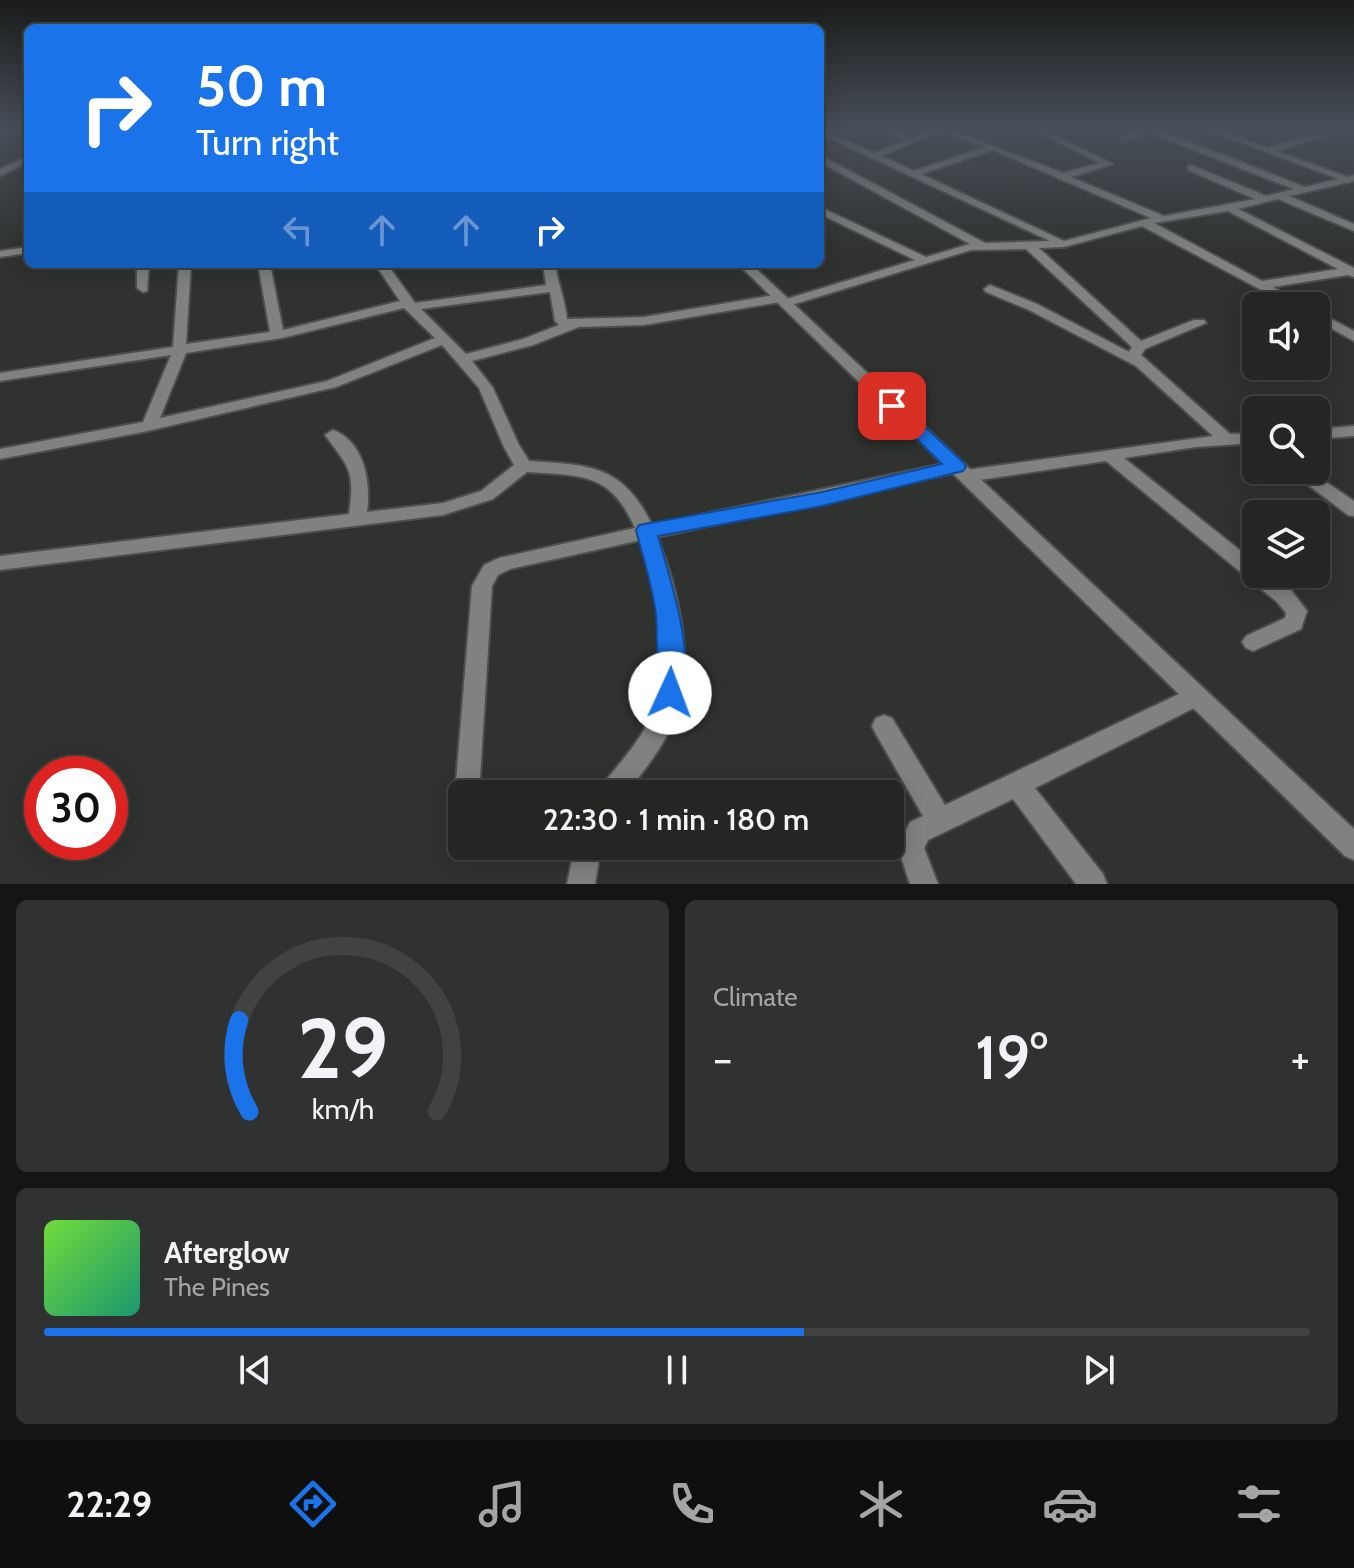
<!DOCTYPE html>
<html lang="en">
<head>
<meta charset="utf-8">
<style>
	body { margin:0; font-family:Cabin,sans-serif; background:#303231; color:#f1f3f6; height:100vh; display:flex; flex-direction:column; font-size:30px; white-space:nowrap }
	* { box-sizing:border-box; margin:0 }
	p { font-size:26px; color:#a3a5a6 }
	.icon { flex:none; width:44px; height:44px; fill:none; stroke:currentColor; stroke-width:2; stroke-linecap:round; stroke-linejoin:round }
	.map { position:relative; height:884px; overflow:hidden }
	.details { display:flex; flex-direction:column; gap:16px; padding:16px; background:#141514; flex:1 }
	.details>* { flex:none }
	.guide { position:absolute; left:24px; top:24px; width:800px; height:244px; border-radius:12px; box-shadow:0 4px 20px #0003,0 0 0 2px #414341; background:#1a73e8; color:#fff; overflow:hidden }
	.controls { position:absolute; left:1242px; top:292px; display:grid; gap:16px }
	.controls a { display:grid; place-items:center; width:88px; height:88px; border-radius:12px; background:#242624; box-shadow:0 4px 20px #0003,0 0 0 2px #414341; font-size:40px }
	.speed { position:absolute; left:24px; top:756px; display:flex; gap:16px; font-size:40px; font-weight:700; text-align:center }
	.speed>* { display:grid; place-content:center; width:104px; height:104px; border-radius:50%; background:#242624; box-shadow:0 4px 20px #0003,0 0 0 2px #414341; line-height:1 }
	.speed .limit { border:12px solid #d22; background:#fff; color:#111 }
	.pin { position:absolute; display:grid; place-items:center; width:68px; height:68px; color:#fff; margin:-34px; border-radius:16px; box-shadow:0 4px 12px #0006 }
	.me { position:absolute; width:88px; margin:-44px; rotate:2deg; stroke-linejoin:round; filter:drop-shadow(0 0 6px #0008) }
	.turn { display:flex; align-items:center; gap:28px; height:168px; padding:0 40px; font-size:36px }
	.turn .icon { width:104px; height:104px; stroke-width:2.5 }
	.turn b { display:block; font-size:56px; line-height:68px }
	.lanes { display:flex; align-items:center; height:76px; padding:0 40px; background:#0003; justify-content:center; gap:40px; direction:ltr }
	.lanes .off { opacity:.35 }
	.big { font-size:60px; font-weight:600; line-height:1.1 }
	.details .card { flex:1; display:flex; flex-direction:column; justify-content:center; gap:12px; min-width:0; padding:0 28px; border-radius:12px; background:#303231 }
	.details .dial { align-items:center; gap:0 }
	.dial svg { height:208px; overflow:visible; fill:none; stroke:#414341; stroke-width:7; stroke-linecap:round; text-anchor:middle }
	.dial text { fill:#f1f3f6; stroke:none }
	.song { display:flex; align-items:center; gap:24px }
	.cover { width:96px; height:96px; border-radius:12px; background:linear-gradient(135deg,hsl(100 70% 55%),hsl(160 70% 35%)) }
	.played { height:8px; border-radius:4px; background:linear-gradient(90deg,#1a73e8 60%,#414341 60%) }
	.keys { display:flex; justify-content:space-around; direction:ltr }
	.heat { display:flex; justify-content:space-between; align-items:center; font-size:44px; direction:ltr }
	.details .tiles { flex:1; display:grid; gap:16px; grid-template-columns:1fr 1fr }
	.card:last-child { grid-column:span 2 }
	.trip { position:absolute; left:448px; top:780px; width:456px; height:80px; border-radius:12px; background:#242624; box-shadow:0 4px 20px #0003,0 0 0 2px #414341; font-weight:600; line-height:80px; text-align:center }
	.tab-bar { display:flex; height:128px; justify-content:space-around; align-items:center; background:#0e0f0e; color:#a3a5a6 }
	.tab-bar .icon { width:56px; height:56px }
	.tab-bar .selected { color:#1a73e8 }
	.tab-bar b { font-size:36px; color:#f1f3f6 }
	.map>svg:first-child { display:block }
</style>
</head>
<body>
<div class="map">
<svg width="1354" height="884" viewBox="0 0 1354 884">
	<rect width="100%" height="100%" fill="#303230"/>
	<g fill="none" stroke-linecap="round" stroke-linejoin="round">
		<g stroke="#4d4f4d" stroke-width="4">
			<g id="minor">
				<path d="M820 129 875 153 904 141 879 129H890L911 138 931 129H949L1063 173 1100 163 1031 129H1042L1113 164 1071 177 1164 216 1255 199 1188 170V166L1191 165 1266 196 1294 189 1149 133 1124 141 1121 140V136L1145 129H1158L1305 187 1338 179 1205 129H1217L1268 148 1324 132V136L1276 151 1348 177 1354 175V181L1289 196 1354 224V231L1278 199 1238 209 1354 268V277L1348 275 1273 287 1306 306H1291L1142 226 1064 247 1039 248 1141 341 1194 320H1204L1206 323 1145 349 1141 355 1230 434 1256 433V443L1196 447 1124 458 1256 563V574H1270L1291 590 1307 611 1301 629 1253 651 1246 648 1242 642 1246 636 1285 618 1286 613 1277 602 1106 461 966 482 960 480 958 476 966 470 1213 436 1136 366 1029 310 986 292 984 289 990 285 1037 304 1129 352 1132 347 1026 249 971 250 785 307 781 306 780 302 644 325 579 327 533 345 472 361 493 388 519 445 529 461C588 465 623 464 652 525L957 461 965 467 963 471 657 537C678 587 693 655 678 709 669 740 646 768 626 794H599L602 785C620 763 640 741 652 715 675 667 656 589 641 540L510 569 498 575 492 586 479 794H462V804L458 803 455 794 472 586 484 565 499 558 635 528C610 471 580 476 527 472L493 499 443 515 0 570V556L349 514C355 470 350 469 325 435L333 430C365 442 371 483 367 512L443 503 481 491 514 465 503 445 479 388 442 345 336 387 143 432 0 459V449L143 422 171 355 0 381V373L173 347 179 264H191L186 344 270 332 258 264H270L283 330 400 301 375 264H387L415 303 546 285 543 264H555C558 284 565 299 567 319L644 317 780 294 786 299 915 260 820 214V207L926 257 970 244 820 162V155L985 243 1050 241 820 134ZM940 131 985 147 914 171 882 156ZM993 150 1151 218 1064 241 921 174ZM1228 211 1338 269 1262 281 1154 223ZM550 292 555 321 559 325 523 339 466 354 421 309ZM404 308 435 338 327 381 160 418 186 353 282 338Z"/>
				<path d="M28 156V162L0 176V169Z"/>
				<path d="M137 264H149L147 291 143 292 137 288Z"/>
				<path d="M1316 311 1354 331V341L1316 320Z"/>
				<path d="M1354 426V436L1316 439V429Z"/>
				<path d="M1288 470H1308L1354 501V516L1348 515Z"/>
				<path d="M1196 686 1204 689 1207 696 1204 703 1035 788 1103 874 1107 884H1076L1013 799 928 840 924 848 938 884H910L898 848 910 822 923 816 876 734 872 726 876 718 884 715 892 718 945 805Z"/>
				<path d="M575 846H601L595 884H567Z"/>
			</g>
		</g>
		<g stroke="#4d4f4d" stroke-width="4">
			<g id="tertiary">
				<path d="M28 247V253L0 257V251Z"/>
				<path d="M738 264H751L1354 829V860L1345 856Z"/>
			</g>
		</g>
		<use href="#minor" fill="#7f827f" fill-rule="evenodd"/>
		<use href="#tertiary" fill="#7f827f" fill-rule="evenodd"/>
	</g>
	<linearGradient id="sky" x2="0" y2="1"><stop stop-color="#1a1c1a"/><stop offset="0.51" stop-color="#484f59"/><stop offset="1" stop-color="#484f59" stop-opacity="0"/></linearGradient>
	<rect width="1354" height="253" fill="url(#sky)"/>
	<path fill="#1a73e8" stroke="#114b97" stroke-width="2" d="M892 400 898 402 963 462 966 467 963 471 822 506 658 536C670 579 698 660 679 702L670 705 661 702C656 691 658 633 656 615 653 587 643 558 636 530L639 525 822 492 942 464 886 409 884 406 886 402Z"/>
</svg>
<div class="controls">
<a><svg class="icon" aria-label="sound" viewBox="0 0 24 24"><path d="M4 9h4l5-4v14l-5-4H4zM17 9q2 3 0 6"/></svg></a>
<a><svg class="icon" aria-label="search" viewBox="0 0 24 24"><circle cx="10" cy="10" r="6"/><path d="M15 15l6 6"/></svg></a>
<a><svg class="icon" aria-label="layers" viewBox="0 0 24 24"><path d="M12 4l9 5-9 5-9-5zM3 14l9 5 9-5"/></svg></a>
</div>
<div class="speed"><div class="limit">30</div></div>
<div class="pin" style="left:892px;top:406px;background:#d93025"><svg class="icon" aria-label="arrive" viewBox="0 0 24 24"><path d="M6 21V4h12l-3 4 3 4H6"/></svg></div>
<svg class="me" style="left:670px;top:693px" viewBox="-20 -20 40 40"><circle r="19" fill="#fff"/><path d="M0-13L10 11 0 6-10 11z" fill="#1a73e8"/></svg>
<div class="trip">22:30 · 1 min · 180 m</div>
<div class="guide">
<div class="turn"><svg class="icon" aria-label="right" viewBox="0 0 24 24"><path d="M7 20v-9h11M14 6l5 5-5 5"/></svg><div><b>50 m</b>Turn right</div></div>
<div class="lanes"><svg class="icon off" aria-label="left" viewBox="0 0 24 24"><path d="M17 20v-9H6M10 6l-5 5 5 5"/></svg><svg class="icon off" aria-label="ahead" viewBox="0 0 24 24"><path d="M12 20V5M6 11l6-6 6 6"/></svg><svg class="icon off" aria-label="ahead" viewBox="0 0 24 24"><path d="M12 20V5M6 11l6-6 6 6"/></svg><svg class="icon" aria-label="right" viewBox="0 0 24 24"><path d="M7 20v-9h11M14 6l5 5-5 5"/></svg></div>
</div>
</div>
<section class="details">
<div class="tiles">
<div class="card dial"><svg viewBox="0 0 100 80">
<path d="M14 69A42 42 0 1 1 86 69"/>
<path d="M14 69A42 42 0 0 1 10 34" stroke="#1a73e8"/>
<text x="50" y="56" font-size="32" font-weight="700">29</text>
<text x="50" y="72" font-size="11">km/h</text>
</svg></div>
<div class="card"><p>Climate</p>
<div class="heat"><a>−</a><b class="big">19°</b><a>+</a></div>
</div>
<div class="card">
<div class="song"><i class="cover"></i><div><b>Afterglow</b><p>The Pines</p></div></div>
<div class="played"></div>
<div class="keys"><svg class="icon" aria-label="previous" viewBox="0 0 24 24"><path d="M18 5L8 12l10 7zM5 5v14"/></svg><svg class="icon" aria-label="pause" viewBox="0 0 24 24"><path d="M8 5v14M16 5v14"/></svg><svg class="icon" aria-label="next" viewBox="0 0 24 24"><path d="M6 5l10 7-10 7zM19 5v14"/></svg></div>
</div>
</div>
</section>
<nav class="tab-bar">
<b>22:29</b>
<svg class="icon selected" aria-label="directions" viewBox="0 0 24 24"><path d="M12 3l9 9-9 9-9-9zM9 14v-3h6M13 9l2 2-2 2"/></svg>
<svg class="icon" aria-label="music" viewBox="0 0 24 24"><path d="M9 18V5l10-2v13"/><circle cx="6" cy="18" r="3"/><circle cx="16" cy="16" r="3"/></svg>
<svg class="icon" aria-label="phone" viewBox="0 0 24 24"><path d="M5 4h4l2 5-3 2q2 4 5 5l2-3 5 2v4C11 20 4 13 5 4z"/></svg>
<svg class="icon" aria-label="climate" viewBox="0 0 24 24"><path d="M12 3v18M4 7l16 10M4 17L20 7"/></svg>
<svg class="icon" aria-label="car" viewBox="0 0 24 24"><path d="M5 17H2v-5l4-1 3-4h7l3 4 3 1v5h-3M9 17h6M6 11h13"/><circle cx="7" cy="17" r="2"/><circle cx="17" cy="17" r="2"/></svg>
<svg class="icon" aria-label="filters" viewBox="0 0 24 24"><path d="M4 7h16M4 17h16"/><circle cx="9" cy="7" r="2"/><circle cx="15" cy="17" r="2"/></svg>
</nav>
</body>
</html>
